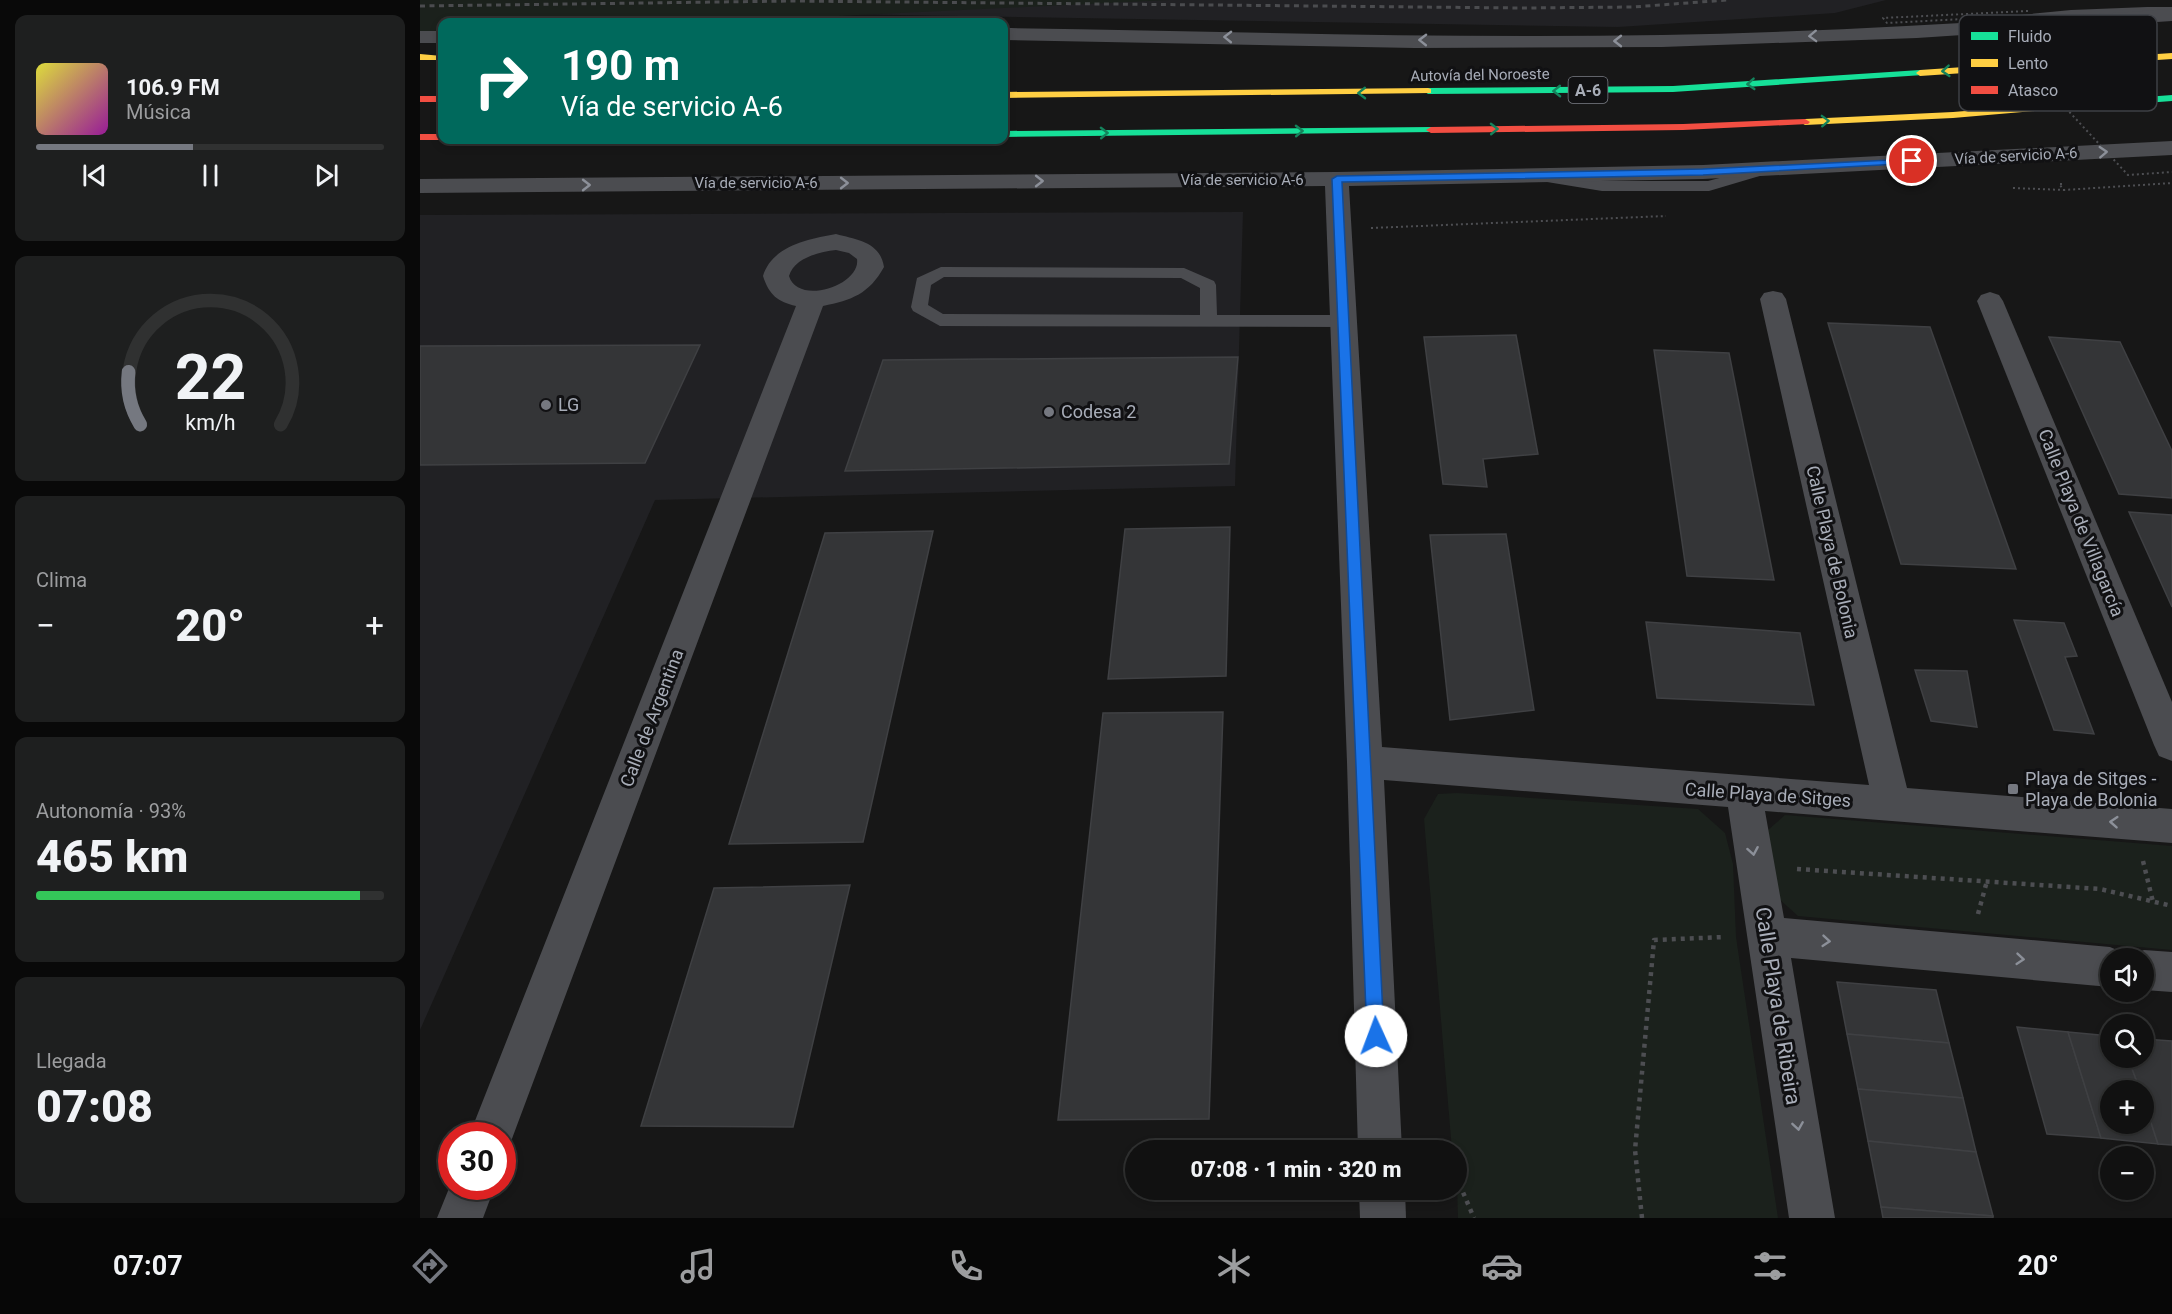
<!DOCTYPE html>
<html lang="es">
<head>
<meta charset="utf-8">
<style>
	body { margin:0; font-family:Roboto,sans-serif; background:#1e1f1f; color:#f1f3f6; height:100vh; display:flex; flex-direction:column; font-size:22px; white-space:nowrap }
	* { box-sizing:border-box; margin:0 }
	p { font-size:20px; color:#9c9d9f }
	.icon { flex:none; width:33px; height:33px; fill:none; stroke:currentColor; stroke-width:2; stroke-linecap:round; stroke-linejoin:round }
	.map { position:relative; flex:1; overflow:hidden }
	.sheet { display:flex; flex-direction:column; gap:15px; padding:15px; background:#090909; width:420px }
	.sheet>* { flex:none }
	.guide { position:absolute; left:18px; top:18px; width:570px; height:126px; border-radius:12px; box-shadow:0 3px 9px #0003,0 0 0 2px #303131; background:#00695c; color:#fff; overflow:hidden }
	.fabs { position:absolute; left:1680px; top:948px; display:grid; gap:12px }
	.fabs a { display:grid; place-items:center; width:54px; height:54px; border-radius:50%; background:#111; box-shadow:0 3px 9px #0003,0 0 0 2px #303131; font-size:30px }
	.speed { position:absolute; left:18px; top:1122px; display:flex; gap:12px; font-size:30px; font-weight:700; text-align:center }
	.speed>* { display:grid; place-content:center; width:78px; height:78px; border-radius:50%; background:#111; box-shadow:0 3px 9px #0003,0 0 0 2px #303131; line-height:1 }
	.speed .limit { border:9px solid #d22; background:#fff; color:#111 }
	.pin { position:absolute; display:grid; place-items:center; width:51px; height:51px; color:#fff; margin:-26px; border:3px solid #fff; border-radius:50%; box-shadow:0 2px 6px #0007 }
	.me { position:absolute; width:66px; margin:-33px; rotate:358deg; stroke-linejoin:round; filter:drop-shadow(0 0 4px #0008) }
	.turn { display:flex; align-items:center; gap:21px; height:126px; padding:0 24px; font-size:27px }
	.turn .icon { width:78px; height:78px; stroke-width:2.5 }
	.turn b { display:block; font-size:42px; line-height:51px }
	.big { font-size:45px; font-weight:800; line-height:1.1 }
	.sheet .tile { flex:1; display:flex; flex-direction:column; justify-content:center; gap:9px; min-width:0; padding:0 21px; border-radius:12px; background:#1e1f1f }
	.sheet .dial { align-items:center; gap:0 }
	.dial svg { height:156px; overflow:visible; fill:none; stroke:#303131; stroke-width:7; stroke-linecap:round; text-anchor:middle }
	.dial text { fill:#f1f3f6; stroke:none }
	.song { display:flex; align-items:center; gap:18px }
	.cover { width:72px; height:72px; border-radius:9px; background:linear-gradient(135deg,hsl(60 70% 55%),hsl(300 70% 35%)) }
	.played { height:6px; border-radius:3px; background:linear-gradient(90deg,#757880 45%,#303131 45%) }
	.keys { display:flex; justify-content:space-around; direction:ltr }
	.heat { display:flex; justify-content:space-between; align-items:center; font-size:33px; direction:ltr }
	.charge { height:9px; border-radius:4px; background:linear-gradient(90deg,#34c759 93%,#303131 0) }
	.trip { position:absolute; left:705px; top:1140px; width:342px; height:60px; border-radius:30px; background:#111; box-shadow:0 3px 9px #0003,0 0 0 2px #303131; font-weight:800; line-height:60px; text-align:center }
	.tab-bar { display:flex; height:96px; justify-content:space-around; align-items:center; background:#070707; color:#9c9d9f }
	.tab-bar .icon { width:42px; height:42px }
	.tab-bar .on { color:#757880 }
	.tab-bar b { font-size:27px; color:#f1f3f6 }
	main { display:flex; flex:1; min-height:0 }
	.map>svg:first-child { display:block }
</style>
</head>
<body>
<main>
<section class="sheet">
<div class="tile">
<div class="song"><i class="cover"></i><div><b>106.9 FM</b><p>Música</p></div></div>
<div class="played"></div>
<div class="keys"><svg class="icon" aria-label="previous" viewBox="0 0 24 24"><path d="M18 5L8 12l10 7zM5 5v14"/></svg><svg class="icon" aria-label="pause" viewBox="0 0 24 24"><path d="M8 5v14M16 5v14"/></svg><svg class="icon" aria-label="next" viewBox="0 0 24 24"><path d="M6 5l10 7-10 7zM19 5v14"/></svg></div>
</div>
<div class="tile dial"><svg viewBox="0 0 100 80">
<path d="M14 69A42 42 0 1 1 86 69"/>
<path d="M14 69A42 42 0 0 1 8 42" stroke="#757880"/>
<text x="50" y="56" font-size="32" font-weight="700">22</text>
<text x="50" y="72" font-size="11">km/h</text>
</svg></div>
<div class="tile"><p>Clima</p>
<div class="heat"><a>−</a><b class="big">20°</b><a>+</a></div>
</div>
<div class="tile"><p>Autonomía · 93%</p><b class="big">465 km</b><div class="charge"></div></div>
<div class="tile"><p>Llegada</p><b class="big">07:08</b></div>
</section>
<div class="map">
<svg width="1752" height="1218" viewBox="0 0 1752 1218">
	<rect width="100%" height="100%" fill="#171717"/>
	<g fill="#212124">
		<path d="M0 0H1466L1415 13 1198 27 360 13Z"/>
		<path d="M823 212 815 486 235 500 0 1030V215Z"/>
	</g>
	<g fill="#1b211c">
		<path d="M0 0H749L294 22H22V36L0 37Z"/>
		<path d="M1037 793 1278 809 1305 833 1313 864 1316 937 1358 1218H1038L1036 1150H1032L1004 819 1018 794Z"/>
		<path d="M1365 815 1752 846V950L1378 916 1357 897 1348 830Z"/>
	</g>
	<g fill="#343537" stroke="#3f4043" stroke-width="1.5">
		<path d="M1408 323 1510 327 1596 569 1481 564Z"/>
		<path d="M1096 335 1118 454 1063 459 1067 487 1023 484 1004 337Z"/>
		<path d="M1629 337 1700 342 1752 451V498L1699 494Z"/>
		<path d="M280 345 225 463 0 465V346Z"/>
		<path d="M1234 350 1309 353 1354 580 1267 576Z"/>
		<path d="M818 357 809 464 425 471 463 360Z"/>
		<path d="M1709 512 1752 515V607Z"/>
		<path d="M810 527 806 676 688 679 705 529Z"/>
		<path d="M513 531 443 842 309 844 405 533Z"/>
		<path d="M1086 534 1114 710 1030 720 1010 535Z"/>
		<path d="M1594 620 1644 623 1657 656 1645 657 1674 734 1634 730Z"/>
		<path d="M1226 622 1380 633 1394 705 1237 698Z"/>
		<path d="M1495 670 1547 671 1557 727 1511 721Z"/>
		<path d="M803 712 789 1119 638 1120 683 713Z"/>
		<path d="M430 885 373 1127 221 1126 294 888Z"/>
		<path d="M1417 982 1516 990 1529 1043 1427 1034Z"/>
		<path d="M1597 1027 1648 1032 1681 1138 1627 1134Z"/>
		<path d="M1648 1032 1690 1036V1058H1708L1720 1090H1690V1124H1724V1101L1738 1144 1681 1138Z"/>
		<path d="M1427 1034 1529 1043 1543 1098 1438 1089Z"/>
		<path d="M1724 1039 1752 1041V1145L1738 1144 1724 1101V1090H1720L1708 1058H1724Z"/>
		<path d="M1438 1089 1543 1098 1556 1152 1448 1141Z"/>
		<path d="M1448 1141 1556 1152 1573 1216 1461 1207Z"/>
		<path d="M1461 1207 1573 1216V1218H1463Z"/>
	</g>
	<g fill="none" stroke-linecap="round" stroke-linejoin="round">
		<g stroke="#4d4e52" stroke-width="2" stroke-dasharray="2 3" stroke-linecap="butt">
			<path d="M1642 184H1639L1644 190 1752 183"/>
			<path d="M1593 188 1644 190"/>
			<path d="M951 228 1246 216"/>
		</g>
		<g stroke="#4d4e52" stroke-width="4.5" stroke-dasharray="4 5" stroke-linecap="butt">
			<path d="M1723 861 1733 902"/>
			<path d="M1377 869 1680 889 1752 906"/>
			<path d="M1558 914 1567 881"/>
			<path d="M1036 1176 1054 1218"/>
			<path d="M1222 1218 1215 1150 1234 940 1305 937"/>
		</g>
		<g fill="#4b4c50" fill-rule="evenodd">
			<path d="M1727 7H1752V15L1676 16 1549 28 1543 24 1549 20 1651 10Z"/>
			<path d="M1348 165 1355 169 1353 172 1289 191H1182L1127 182 1119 177 1127 172 1182 181H1288Z"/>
			<path d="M521 267 764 268 794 281 796 285 797 315H922L928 317 931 321 928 325 922 327 520 326 493 311 491 307 497 278ZM524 277 761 278 780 288V315L523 314 508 305 511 285Z"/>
		</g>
		<g fill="#4b4c50" fill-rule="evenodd">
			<path d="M1752 9V21L1497 38 1242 47 995 48 584 40V28C803 31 1022 39 1242 35 1412 32 1582 21 1752 9Z"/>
			<rect x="0" y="31" width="22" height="12"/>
			<path d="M1752 141V155L1283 179 929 186 962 747 1449 785 1340 299 1344 293 1353 291 1362 293 1366 299 1487 788 1752 809V843L1345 811 1364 918 1690 947 1704 953 1707 958H1690V987L1371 958 1415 1218H1369L1308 807 964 780 982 1150H938L927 762 905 186 0 193V179L917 172 1283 165Z"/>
			<path d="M416 234C438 240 460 242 464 267 449 294 432 300 403 306L93 1136 87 1152 82 1153V1136H49L376 306C358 302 349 295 343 276 352 246 388 239 416 234ZM416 250 429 253 437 259C441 285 378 306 369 276 374 258 399 252 416 250Z"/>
			<path d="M1570 292 1579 295 1583 301 1752 702V761L1739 756 1734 745 1557 301 1561 295Z"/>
			<path d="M1724 950 1752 952V992L1724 990V958H1708L1710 956Z"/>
			<path d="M32 1181V1186H75L63 1218H17Z"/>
			<path d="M939 1190H985L986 1218H940Z"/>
		</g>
		<g fill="#16e098" fill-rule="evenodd">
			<path d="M1500 70 1503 71V75L1253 92 1008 94 1004 91 1008 88 1253 86Z"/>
			<path d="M1752 95V101L1646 109 1641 106 1646 103Z"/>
			<path d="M1011 127 1014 128V132L584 137V131Z"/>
		</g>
		<g fill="#ffcf43" fill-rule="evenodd">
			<path d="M1752 53V59L1500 76 1496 73 1500 70Z"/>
			<path d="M0 54 22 56V60H0Z"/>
			<path d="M1008 88 1011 89V93L584 98V92Z"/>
			<path d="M1646 103 1651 106 1649 108 1533 118 1385 125 1380 122 1385 119 1533 112Z"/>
		</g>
		<g fill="#f24e42" fill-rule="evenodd">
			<rect x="0" y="96" width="22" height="6"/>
			<path d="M1385 119 1390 122 1388 124 1263 130 1011 133 1006 130 1011 127 1263 124Z"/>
			<path d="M0 134H22L23 140H0Z"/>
		</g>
		<path stroke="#4b4c4f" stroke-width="3" stroke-dasharray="5 4.5" stroke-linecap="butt" d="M0 6 373 1 1103 8 1213 7 1307 0"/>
		<path stroke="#4d4e52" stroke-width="2" stroke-dasharray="2 3" stroke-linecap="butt" d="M1608 11 1463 18 1467 23 1562 18 1708 175 1752 172"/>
	</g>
	<defs><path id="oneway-chevron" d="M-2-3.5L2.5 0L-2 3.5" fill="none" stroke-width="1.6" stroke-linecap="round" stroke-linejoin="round" transform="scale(1.5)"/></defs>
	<g stroke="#8c9099">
		<use href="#oneway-chevron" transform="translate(1393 36) rotate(178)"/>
		<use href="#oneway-chevron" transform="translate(808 37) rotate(-179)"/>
		<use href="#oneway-chevron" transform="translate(1003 40) rotate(-179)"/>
		<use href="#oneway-chevron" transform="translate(1198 41) rotate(180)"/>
		<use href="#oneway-chevron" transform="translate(1683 152) rotate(-3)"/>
		<use href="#oneway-chevron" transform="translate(619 181)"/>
		<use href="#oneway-chevron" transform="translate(424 183)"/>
		<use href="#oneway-chevron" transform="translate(166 185)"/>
		<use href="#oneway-chevron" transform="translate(1694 822) rotate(-176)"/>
		<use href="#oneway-chevron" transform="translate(1333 851) rotate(80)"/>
		<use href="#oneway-chevron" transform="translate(1406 941) rotate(5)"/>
		<use href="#oneway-chevron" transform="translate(1600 959) rotate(5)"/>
		<use href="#oneway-chevron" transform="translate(1378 1126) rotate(81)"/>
	</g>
	<g stroke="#14835c">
		<use href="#oneway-chevron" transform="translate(1526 71) rotate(176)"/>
		<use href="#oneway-chevron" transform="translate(1331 84) rotate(176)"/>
		<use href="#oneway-chevron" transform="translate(1137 91) rotate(179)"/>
		<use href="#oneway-chevron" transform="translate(942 93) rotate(179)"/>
		<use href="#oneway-chevron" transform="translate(1405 121) rotate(-2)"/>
		<use href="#oneway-chevron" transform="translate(1074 129) rotate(-1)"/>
		<use href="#oneway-chevron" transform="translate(879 131) rotate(-1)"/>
		<use href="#oneway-chevron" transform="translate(684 133) rotate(-1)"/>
	</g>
	<path fill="#1a73e8" stroke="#114b97" stroke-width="1.5" d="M1492 159H1496V163L1283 175 922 182 964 1036 962 1042 956 1045 949 1042 947 1036 912 179 917 176 1283 169Z"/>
	<g fill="#757880" stroke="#111113" stroke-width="2">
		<circle cx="126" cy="405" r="6"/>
		<circle cx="629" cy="412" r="6"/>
		<rect x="1587" y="783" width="12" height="12" rx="3"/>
	</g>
	<g text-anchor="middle" stroke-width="6" stroke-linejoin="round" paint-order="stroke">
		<g font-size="15" fill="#a8adb8" stroke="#111113">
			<text transform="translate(1060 75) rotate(-1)" y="5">Autovía del Noroeste</text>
			<text transform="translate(1596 156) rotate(-3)" y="5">Vía de servicio A-6</text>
			<text x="822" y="185">Vía de servicio A-6</text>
			<text x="336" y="188">Vía de servicio A-6</text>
		</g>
		<rect fill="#111113" stroke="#7b7e86" stroke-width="1.5" x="1148.5" y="77" width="39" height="26" rx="4.5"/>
		<g font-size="16" font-weight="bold" fill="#a8adb8">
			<text x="1168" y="96">A-6</text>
		</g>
		<g font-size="18" fill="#a8adb8" stroke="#111113" text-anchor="start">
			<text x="138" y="411">LG</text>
			<text x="641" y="418">Codesa 2</text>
			<text x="1605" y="785">Playa de Sitges -<tspan x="1605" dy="21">Playa de Bolonia</tspan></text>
		</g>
		<g font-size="18" fill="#a8adb8" stroke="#111113">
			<text transform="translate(1661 523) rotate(68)" y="6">Calle Playa de Villagarcía</text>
			<text transform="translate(1412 552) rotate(77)" y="6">Calle Playa de Bolonia</text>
			<text transform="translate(232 718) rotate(-69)" y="6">Calle de Argentina</text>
			<text transform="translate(1348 795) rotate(4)" y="6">Calle Playa de Sitges</text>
		</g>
		<g font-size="21" fill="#a8adb8" stroke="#111113">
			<text transform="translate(1358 1006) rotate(81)" y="7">Calle Playa de Ribeira</text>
		</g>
	</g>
	<rect x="1539" y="15" width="198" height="96" rx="9" fill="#111113" stroke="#3e4045" stroke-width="1.5"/>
	<rect x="1551" y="32" width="27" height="8" fill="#16e098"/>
	<rect x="1551" y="59" width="27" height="8" fill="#ffcf43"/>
	<rect x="1551" y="86" width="27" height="8" fill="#f24e42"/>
	<g font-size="16" fill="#a8adb8">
		<text x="1588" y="42">Fluido</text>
		<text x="1588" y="69">Lento</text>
		<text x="1588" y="96">Atasco</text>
	</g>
</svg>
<div class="fabs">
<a><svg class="icon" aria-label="sound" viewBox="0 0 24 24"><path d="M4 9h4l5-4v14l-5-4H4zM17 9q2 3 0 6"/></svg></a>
<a><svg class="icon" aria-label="search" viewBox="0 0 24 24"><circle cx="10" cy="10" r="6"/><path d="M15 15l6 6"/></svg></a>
<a>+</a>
<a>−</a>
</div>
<div class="speed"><div class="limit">30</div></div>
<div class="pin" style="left:1492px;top:161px;background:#d93025"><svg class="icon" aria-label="arrive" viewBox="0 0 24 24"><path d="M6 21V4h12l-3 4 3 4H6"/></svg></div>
<svg class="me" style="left:956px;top:1036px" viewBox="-20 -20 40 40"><circle r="19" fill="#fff"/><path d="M0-13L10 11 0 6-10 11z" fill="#1a73e8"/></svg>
<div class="trip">07:08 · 1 min · 320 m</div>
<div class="guide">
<div class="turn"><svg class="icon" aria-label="right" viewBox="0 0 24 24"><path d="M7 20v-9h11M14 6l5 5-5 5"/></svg><div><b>190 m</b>Vía de servicio A-6</div></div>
</div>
</div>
</main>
<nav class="tab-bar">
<b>07:07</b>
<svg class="icon on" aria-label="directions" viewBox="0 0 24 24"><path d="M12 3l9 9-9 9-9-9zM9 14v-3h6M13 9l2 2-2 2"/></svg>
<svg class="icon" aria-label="music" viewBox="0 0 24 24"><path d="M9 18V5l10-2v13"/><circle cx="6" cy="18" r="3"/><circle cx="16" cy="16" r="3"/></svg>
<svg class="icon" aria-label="phone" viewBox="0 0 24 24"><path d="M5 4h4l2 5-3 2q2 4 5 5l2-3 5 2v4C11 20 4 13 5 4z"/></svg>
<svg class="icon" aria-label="climate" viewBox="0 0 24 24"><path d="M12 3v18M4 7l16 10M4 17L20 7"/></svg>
<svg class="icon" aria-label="car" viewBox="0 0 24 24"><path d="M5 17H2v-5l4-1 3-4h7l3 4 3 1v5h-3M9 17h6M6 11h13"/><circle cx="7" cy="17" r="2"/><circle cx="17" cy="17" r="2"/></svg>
<svg class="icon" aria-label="filters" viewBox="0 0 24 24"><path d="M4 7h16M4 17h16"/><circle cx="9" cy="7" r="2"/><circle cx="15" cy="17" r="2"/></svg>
<b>20°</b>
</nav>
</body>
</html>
